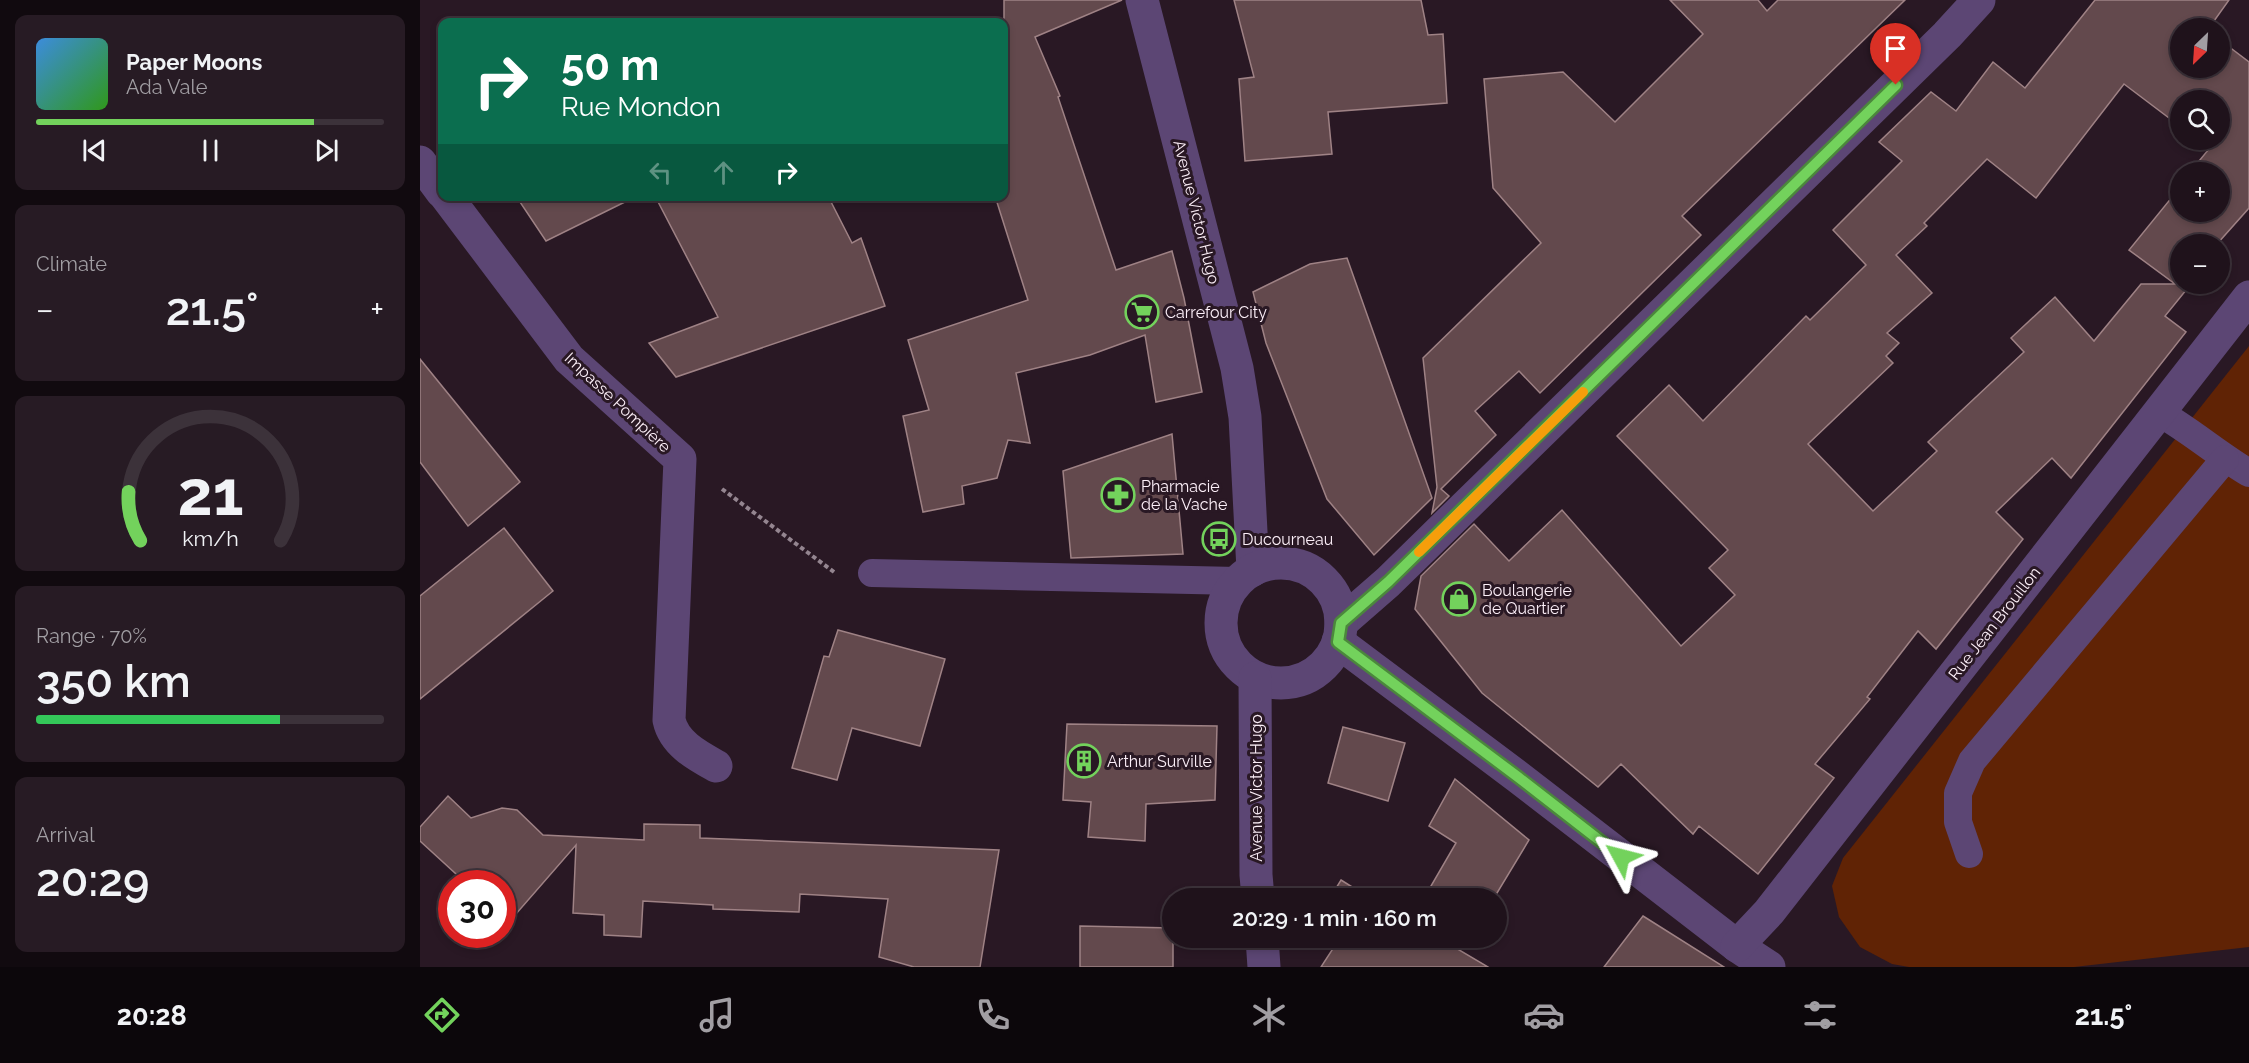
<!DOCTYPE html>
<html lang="en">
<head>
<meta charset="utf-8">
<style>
	body { margin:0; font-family:Raleway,sans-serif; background:#271b24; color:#f1f3f6; height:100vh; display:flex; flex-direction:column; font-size:22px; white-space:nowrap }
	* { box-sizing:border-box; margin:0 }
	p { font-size:20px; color:#a19ea3 }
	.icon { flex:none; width:33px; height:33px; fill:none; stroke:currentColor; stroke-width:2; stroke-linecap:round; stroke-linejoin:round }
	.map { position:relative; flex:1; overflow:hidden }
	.sheet { display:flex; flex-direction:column; gap:15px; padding:15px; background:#110a0f; width:420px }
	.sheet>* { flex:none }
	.guide { position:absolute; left:18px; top:18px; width:570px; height:183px; border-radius:12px; box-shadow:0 3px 9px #0003,0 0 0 2px #3c323a; background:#0b6e4f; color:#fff; overflow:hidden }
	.needle { width:39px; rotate:205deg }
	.fabs { position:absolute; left:1750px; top:18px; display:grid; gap:12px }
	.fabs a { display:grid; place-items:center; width:60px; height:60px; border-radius:50%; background:#1f121b; box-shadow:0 3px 9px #0003,0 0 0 2px #3c323a; font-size:30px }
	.speed { position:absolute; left:18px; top:870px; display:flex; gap:12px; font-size:30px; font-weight:700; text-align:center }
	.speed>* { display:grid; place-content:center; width:78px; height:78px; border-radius:50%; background:#1f121b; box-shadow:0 3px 9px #0003,0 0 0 2px #3c323a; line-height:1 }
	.speed .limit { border:9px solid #d22; background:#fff; color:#111 }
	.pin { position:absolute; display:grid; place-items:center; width:51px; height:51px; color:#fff; margin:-62px -26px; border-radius:50% 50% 50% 0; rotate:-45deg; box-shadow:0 0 6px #0007 }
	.pin .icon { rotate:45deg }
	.me { position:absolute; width:66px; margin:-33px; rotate:308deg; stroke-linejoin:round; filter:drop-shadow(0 0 4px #0008) }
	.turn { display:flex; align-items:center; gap:21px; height:126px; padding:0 24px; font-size:27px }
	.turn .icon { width:78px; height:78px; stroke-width:2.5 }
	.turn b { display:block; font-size:42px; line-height:51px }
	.lanes { display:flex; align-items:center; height:57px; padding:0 24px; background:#0003; justify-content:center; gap:30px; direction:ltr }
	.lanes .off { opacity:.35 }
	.big { font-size:45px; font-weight:600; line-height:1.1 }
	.sheet .widget { flex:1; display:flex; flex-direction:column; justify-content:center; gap:9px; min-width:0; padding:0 21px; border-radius:12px; background:#271b24 }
	.sheet .dial { align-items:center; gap:0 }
	.dial svg { height:156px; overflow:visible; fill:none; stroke:#3c323a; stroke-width:7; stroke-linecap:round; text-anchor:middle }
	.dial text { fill:#f1f3f6; stroke:none }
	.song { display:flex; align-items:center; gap:18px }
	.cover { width:72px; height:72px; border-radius:9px; background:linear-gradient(135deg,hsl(210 70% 55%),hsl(110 70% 35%)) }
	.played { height:6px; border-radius:3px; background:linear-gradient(90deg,#73d25c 80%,#3c323a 80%) }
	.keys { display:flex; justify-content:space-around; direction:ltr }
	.heat { display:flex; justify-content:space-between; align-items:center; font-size:33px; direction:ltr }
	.charge { height:9px; border-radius:4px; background:linear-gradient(90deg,#34c759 70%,#3c323a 0) }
	.trip { position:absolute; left:742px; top:888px; width:345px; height:60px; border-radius:30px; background:#1f121b; box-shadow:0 3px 9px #0003,0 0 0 2px #3c323a; font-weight:600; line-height:60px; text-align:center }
	.tabs { display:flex; height:96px; justify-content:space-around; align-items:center; background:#0c070b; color:#a19ea3 }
	.tabs .icon { width:42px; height:42px }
	.tabs .current { color:#73d25c }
	.tabs b { font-size:27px; color:#f1f3f6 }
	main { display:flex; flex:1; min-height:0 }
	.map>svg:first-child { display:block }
</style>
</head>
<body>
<main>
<section class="sheet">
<div class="widget">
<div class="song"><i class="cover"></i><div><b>Paper Moons</b><p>Ada Vale</p></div></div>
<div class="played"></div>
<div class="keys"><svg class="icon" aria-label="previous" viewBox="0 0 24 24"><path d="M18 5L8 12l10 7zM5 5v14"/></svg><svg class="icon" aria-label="pause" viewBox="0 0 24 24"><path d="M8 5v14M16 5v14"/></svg><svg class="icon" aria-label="next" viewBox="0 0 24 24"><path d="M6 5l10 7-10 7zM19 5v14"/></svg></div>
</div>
<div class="widget"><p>Climate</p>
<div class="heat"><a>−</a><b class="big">21.5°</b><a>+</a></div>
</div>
<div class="widget dial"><svg viewBox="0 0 100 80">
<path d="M14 69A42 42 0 1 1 86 69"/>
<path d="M14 69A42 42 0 0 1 8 44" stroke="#73d25c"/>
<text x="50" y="56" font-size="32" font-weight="700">21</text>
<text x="50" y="72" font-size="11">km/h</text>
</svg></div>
<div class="widget"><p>Range · 70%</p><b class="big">350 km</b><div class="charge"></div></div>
<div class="widget"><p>Arrival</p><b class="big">20:29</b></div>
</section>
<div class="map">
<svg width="1829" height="967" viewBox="0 0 1829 967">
	<rect width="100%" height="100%" fill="#291824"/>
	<path fill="#602305" d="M1829 346V947L1654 967H1489L1472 964 1440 947 1419 917 1412 886 1423 858Z"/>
	<g fill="#63494d" stroke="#9f8285" stroke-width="1.5" fill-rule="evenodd">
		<path d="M584 0H702L615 37 640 96 638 97 696 270 752 251 764 298 782 392 736 402 725 335 670 355 596 373 610 443 588 440 577 478 542 486 544 504 503 512 483 416 509 410 488 340 608 300 575 196H584Z"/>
		<path d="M814 0H1001L1008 35 1023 34 1027 103 908 112 912 154 825 161 819 79 834 77Z"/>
		<path d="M1250 0H1338L1347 11 1358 0H1485L1262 216 1281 235 1120 393 1099 371 1055 411 1076 435 1021 489 1029 496 1012 513 1017 487 1003 358 1121 243 1073 188 1064 79 1143 72 1195 122 1283 34Z"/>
		<path d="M1675 0H1809L1789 28H1761V68H1800V40L1829 62V208L1797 244H1761V284H1771L1745 316 1766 332 1651 478 1632 458 1576 512 1603 539 1516 649 1498 631 1447 697 1450 699 1395 764 1414 778 1338 874 1279 826 1273 834 1201 764 1178 787 1062 693 995 609 1001 576 1054 524 1089 561 1142 510 1261 646 1315 595 1289 568 1308 550 1197 436 1249 385 1283 421 1386 316 1390 320 1446 265 1413 230 1482 161 1459 142 1511 92 1536 111 1573 62 1605 88ZM1704 84 1761 127V100H1800V140H1777L1789 149 1770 172H1800V212H1761V186L1709 250 1755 284H1721L1674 341 1635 297 1591 338 1604 352 1508 442 1517 451 1453 511 1388 444 1473 363 1466 356 1479 343 1467 333 1512 293 1476 255 1507 226 1504 223 1567 159 1616 198Z"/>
		<path d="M96 196H217L126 241Z"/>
		<path d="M235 196H408L432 243 441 238 465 306 256 377 229 343 298 317Z"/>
		<path d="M927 258 1012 498 954 555 907 499 846 343 833 292 890 264Z"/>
		<path d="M0 359 100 482 48 526 0 462Z"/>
		<path d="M752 434 763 554 651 558 643 471Z"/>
		<path d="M84 528 133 591 0 699V596Z"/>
		<path d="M418 630 525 659 500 746 432 728 417 780 372 768 404 656 409 657Z"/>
		<path d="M647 724 797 726 795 800 726 804 725 841 668 837 671 802 643 800Z"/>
		<path d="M923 727 985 743 968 801 908 783Z"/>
		<path d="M1035 779 1109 840 1074 898H1004L1036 843 1009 826Z"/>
		<path d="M28 796 51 818 82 808 97 810 123 835 224 840V824L280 825V838L579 850 560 967H494L459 957 468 899 380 894 379 912 293 909V905L223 901 221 937 184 935V915L153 913 156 845 89 922 82 916V884H47L0 841V827Z"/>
		<path d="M921 880 948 897V894L955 898H910Z"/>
		<path d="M1223 916 1304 967H1184Z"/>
		<path d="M660 926 753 928V967H660Z"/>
		<path d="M907 938H1019L1068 967H901L916 944Z"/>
	</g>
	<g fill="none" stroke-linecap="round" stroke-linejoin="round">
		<path stroke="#948590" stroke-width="4" stroke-dasharray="4.5 3" stroke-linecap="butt" d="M302 489 414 572"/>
		<g stroke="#5c4674" stroke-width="28">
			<path d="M1738 412C1770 430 1797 454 1829 473"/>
			<path d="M452 573 818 581"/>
			<path d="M1549 854 1538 822V793L1552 761 1805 459"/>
		</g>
		<g stroke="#5c4674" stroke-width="33">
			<path d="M0 162 22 192"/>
			<path d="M26 196 149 359 260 459 249 720C254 743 276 755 296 766"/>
			<path d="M921 623 968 582 1527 35 1559 0"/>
			<path d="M918 642 1098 777 1317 946 1349 967"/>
			<path d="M1317 946 1349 912 1829 297"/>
		</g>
		<g stroke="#5c4674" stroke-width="33">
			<path d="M722 0 817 368 825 417 833 570"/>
			<circle cx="861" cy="623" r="60"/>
			<path d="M835 678 836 875 838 898"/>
			<path d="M842 938 844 967"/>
		</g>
	</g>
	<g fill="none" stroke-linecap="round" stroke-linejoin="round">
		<g stroke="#4b883c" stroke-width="15">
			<path id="route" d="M1201 857 1098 777 918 642 921 623 968 582 1476 85"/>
		</g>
		<use href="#route" stroke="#73d25c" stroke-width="10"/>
		<path stroke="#f59e0b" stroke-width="10" d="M999 552 1163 392"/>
	</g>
	<defs>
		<g id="supermarket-ring" transform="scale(1.725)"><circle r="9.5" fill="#291824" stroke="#73d25c" stroke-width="1.5"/><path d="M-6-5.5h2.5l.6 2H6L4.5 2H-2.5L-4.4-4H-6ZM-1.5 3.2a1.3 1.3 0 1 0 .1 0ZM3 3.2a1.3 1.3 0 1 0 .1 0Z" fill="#73d25c"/></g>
		<g id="pharmacy-ring" transform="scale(1.725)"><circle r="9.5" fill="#291824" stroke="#73d25c" stroke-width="1.5"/><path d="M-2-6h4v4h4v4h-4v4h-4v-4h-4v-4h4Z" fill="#73d25c"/></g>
		<g id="bus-ring" transform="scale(1.725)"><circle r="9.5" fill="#291824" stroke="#73d25c" stroke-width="1.5"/><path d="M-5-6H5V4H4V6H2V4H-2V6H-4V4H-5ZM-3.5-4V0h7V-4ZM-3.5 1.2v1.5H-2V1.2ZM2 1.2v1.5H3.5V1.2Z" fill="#73d25c"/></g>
		<g id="shop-ring" transform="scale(1.725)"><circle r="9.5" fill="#291824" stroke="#73d25c" stroke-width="1.5"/><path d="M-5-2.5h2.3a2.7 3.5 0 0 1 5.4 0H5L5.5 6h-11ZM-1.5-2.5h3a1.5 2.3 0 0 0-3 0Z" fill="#73d25c"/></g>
		<g id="building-ring" transform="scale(1.725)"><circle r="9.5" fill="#291824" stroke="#73d25c" stroke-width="1.5"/><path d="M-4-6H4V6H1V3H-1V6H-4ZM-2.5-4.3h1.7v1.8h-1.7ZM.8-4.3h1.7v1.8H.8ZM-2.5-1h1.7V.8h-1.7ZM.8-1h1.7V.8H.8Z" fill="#73d25c"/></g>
	</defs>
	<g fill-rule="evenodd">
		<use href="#supermarket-ring" x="722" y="312"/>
		<use href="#pharmacy-ring" x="698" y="495"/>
		<use href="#bus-ring" x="799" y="539"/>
		<use href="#shop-ring" x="1039" y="599"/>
		<use href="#building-ring" x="664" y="761"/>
	</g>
	<g text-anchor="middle" stroke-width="6" stroke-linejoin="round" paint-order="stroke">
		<g font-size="16" fill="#fceff8" stroke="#291824">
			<text transform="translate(777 212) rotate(76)" y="6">Avenue Victor Hugo</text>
			<text transform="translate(198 402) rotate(43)" y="6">Impasse Pompière</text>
			<text transform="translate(1574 623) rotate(-52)" y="6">Rue Jean Brouillon</text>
			<text transform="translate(836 788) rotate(-90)" y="6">Avenue Victor Hugo</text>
		</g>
		<g font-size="16" fill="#fceff8" stroke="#291824" text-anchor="start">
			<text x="745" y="318">Carrefour City</text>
			<text x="721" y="492">Pharmacie<tspan x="721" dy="18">de la Vache</tspan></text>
			<text x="822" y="545">Ducourneau</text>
			<text x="1062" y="596">Boulangerie<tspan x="1062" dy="18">de Quartier</tspan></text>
			<text x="687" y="767">Arthur Surville</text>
		</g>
	</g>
</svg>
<div class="fabs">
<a><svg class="needle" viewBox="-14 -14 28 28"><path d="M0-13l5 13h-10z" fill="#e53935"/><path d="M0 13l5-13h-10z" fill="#a19ea3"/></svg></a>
<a><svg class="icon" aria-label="search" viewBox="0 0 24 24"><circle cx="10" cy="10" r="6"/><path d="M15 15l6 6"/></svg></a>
<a>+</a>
<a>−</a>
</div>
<div class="speed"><div class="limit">30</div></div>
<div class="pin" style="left:1476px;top:85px;background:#d93025"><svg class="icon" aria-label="arrive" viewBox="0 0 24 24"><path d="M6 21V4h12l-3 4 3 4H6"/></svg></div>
<svg class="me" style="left:1201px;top:857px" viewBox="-20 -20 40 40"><path d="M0-17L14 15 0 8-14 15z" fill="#73d25c" stroke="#fff" stroke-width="4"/></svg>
<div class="trip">20:29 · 1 min · 160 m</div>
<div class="guide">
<div class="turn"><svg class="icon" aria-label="right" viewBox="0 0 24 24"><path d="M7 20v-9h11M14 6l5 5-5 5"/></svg><div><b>50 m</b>Rue Mondon</div></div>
<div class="lanes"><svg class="icon off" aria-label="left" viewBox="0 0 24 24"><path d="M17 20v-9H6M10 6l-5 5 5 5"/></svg><svg class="icon off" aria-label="ahead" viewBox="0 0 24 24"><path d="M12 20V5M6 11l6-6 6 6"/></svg><svg class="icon" aria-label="right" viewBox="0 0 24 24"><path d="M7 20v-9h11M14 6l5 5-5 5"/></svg></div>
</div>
</div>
</main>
<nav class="tabs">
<b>20:28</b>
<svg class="icon current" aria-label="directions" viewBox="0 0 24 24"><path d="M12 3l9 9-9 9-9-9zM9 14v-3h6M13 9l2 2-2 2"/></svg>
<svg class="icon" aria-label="music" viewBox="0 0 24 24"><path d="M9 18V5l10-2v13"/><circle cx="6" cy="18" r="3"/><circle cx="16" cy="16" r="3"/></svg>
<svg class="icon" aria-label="phone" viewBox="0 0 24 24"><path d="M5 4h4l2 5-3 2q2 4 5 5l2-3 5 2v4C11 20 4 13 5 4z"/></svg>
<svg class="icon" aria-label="climate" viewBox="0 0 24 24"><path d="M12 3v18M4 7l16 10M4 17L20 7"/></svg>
<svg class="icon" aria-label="car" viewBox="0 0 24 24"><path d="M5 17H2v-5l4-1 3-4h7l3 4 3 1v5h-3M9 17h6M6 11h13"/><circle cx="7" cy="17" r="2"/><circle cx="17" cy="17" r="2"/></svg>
<svg class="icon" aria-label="filters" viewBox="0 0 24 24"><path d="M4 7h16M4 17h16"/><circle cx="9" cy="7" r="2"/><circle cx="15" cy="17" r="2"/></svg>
<b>21.5°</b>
</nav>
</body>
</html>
